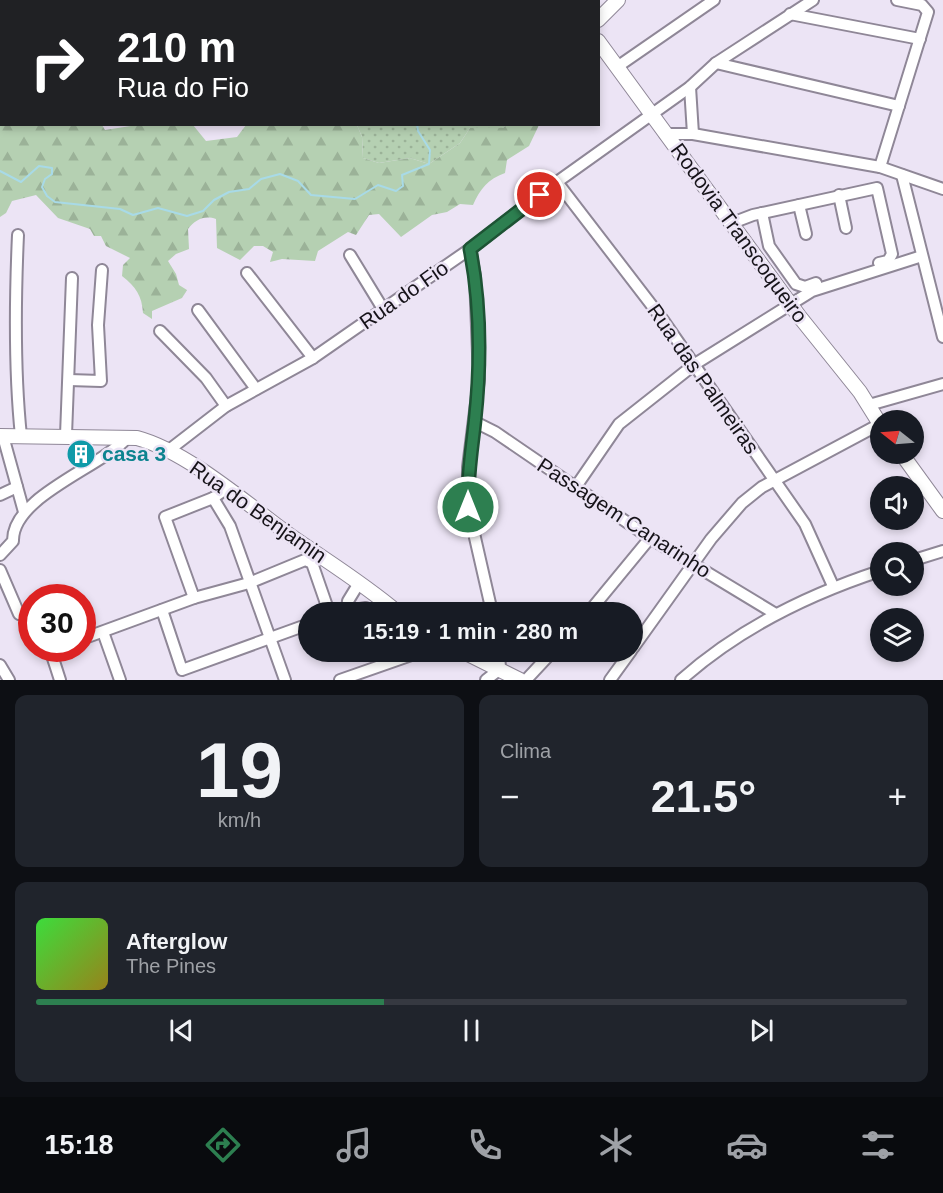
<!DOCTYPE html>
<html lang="pt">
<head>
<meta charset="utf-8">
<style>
	body { margin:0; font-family:Arial,sans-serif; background:#20242c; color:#f1f3f6; height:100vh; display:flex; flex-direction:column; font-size:22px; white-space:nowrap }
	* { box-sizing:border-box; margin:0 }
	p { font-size:20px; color:#9ea1a6 }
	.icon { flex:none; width:33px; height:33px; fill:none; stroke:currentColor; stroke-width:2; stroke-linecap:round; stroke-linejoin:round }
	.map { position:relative; height:680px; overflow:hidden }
	.drawer { display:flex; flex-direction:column; gap:15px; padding:15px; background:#0d0f14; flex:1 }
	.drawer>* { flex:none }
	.top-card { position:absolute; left:0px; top:0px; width:600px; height:126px; box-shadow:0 3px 9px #0003; background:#202124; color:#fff; overflow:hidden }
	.needle { width:39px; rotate:287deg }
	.fabs { position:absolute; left:870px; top:410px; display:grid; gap:12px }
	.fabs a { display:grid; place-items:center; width:54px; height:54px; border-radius:50%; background:#171b24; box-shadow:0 3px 9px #0003; font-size:30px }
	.speed { position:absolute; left:18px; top:584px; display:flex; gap:12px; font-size:30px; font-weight:700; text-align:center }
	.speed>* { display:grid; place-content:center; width:78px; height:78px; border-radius:50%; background:#171b24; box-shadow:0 3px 9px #0003; line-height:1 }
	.speed .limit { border:9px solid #d22; background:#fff; color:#111 }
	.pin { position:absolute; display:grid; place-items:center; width:51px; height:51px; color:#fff; margin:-26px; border:3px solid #fff; border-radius:50%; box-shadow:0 2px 6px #0007 }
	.me { position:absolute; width:66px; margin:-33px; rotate:0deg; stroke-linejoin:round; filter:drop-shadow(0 0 4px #0008) }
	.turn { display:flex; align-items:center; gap:21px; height:126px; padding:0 18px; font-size:27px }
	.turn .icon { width:78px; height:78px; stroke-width:2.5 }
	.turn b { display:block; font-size:42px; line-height:51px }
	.big { font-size:45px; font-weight:800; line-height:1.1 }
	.drawer .tile { flex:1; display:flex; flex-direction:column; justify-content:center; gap:9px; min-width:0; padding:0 21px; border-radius:12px; background:#20242c }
	.drawer .dial { align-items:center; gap:0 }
	.dial b { font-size:78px; line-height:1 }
	.song { display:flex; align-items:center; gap:18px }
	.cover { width:72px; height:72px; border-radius:9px; background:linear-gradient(135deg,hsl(120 70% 55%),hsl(50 70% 35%)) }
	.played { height:6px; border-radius:3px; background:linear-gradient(90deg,#2d7f50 40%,#363941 40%) }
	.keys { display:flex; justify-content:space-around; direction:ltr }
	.heat { display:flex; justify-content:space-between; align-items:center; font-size:33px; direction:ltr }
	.drawer .tiles { flex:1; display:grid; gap:15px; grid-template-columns:1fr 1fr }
	.tile:last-child { grid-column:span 2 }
	.trip { position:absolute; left:298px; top:602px; width:345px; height:60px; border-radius:30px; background:#171b24; box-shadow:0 3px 9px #0003; font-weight:800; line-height:60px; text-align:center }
	.tabs { display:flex; height:96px; justify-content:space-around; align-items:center; background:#090b0e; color:#9ea1a6 }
	.tabs .icon { width:42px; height:42px }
	.tabs .selected { color:#2d7f50 }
	.tabs b { font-size:27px; color:#f1f3f6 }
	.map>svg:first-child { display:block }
</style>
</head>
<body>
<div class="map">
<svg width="943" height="680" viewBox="0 0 943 680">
	<defs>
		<pattern id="grass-dots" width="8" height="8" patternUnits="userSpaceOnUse" patternTransform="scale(1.5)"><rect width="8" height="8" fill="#b5d0b2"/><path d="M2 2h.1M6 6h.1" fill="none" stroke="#9bb298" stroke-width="1.8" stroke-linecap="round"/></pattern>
		<pattern id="forest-firs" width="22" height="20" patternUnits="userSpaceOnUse" patternTransform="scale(1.5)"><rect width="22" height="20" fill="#b5d0b2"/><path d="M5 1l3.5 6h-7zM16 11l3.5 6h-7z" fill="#9bb298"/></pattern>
	</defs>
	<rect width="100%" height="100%" fill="#ece4f5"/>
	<path fill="url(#grass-dots)" d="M357 125H506L503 128H470L460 143 429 164 410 158 379 163 363 158 362 137Z"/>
	<path fill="url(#forest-firs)" d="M0 103 2 124 102 125 105 130 137 125H193L206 141 237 137 246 125H357L362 137 363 158 379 163 410 158 429 164 460 143 470 128H503L506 125H539L529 146 507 160 505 173C488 179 480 189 473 205L460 204 447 212 432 215 401 237 379 214 369 215 356 235 348 232 318 251 315 261 282 259 270 262 273 252 263 246H254L240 260 217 248 216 219C204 215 195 220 188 229L189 249 176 254 168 261 176 274 179 285 187 290 182 298 152 311V319L143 313C142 296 136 287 122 276L123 265 130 258 106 246 101 236H94L90 229 58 218 36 195 12 201 6 213 0 217Z"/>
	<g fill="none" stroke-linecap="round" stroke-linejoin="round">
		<g stroke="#a8dae7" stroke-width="2">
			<path d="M598 2 599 0"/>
			<path d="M0 171 21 182 39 166 52 168V174L45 179 42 187 47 196 55 202 120 209 133 215 158 208 187 216 203 211 214 200 229 192 249 189 261 179 280 174 298 181 311 195 355 199 378 185 396 191 403 186 402 175 429 164 430 150 418 131 417 124"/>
		</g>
		<g stroke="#8f8797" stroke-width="14">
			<g id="street">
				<path d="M6 2 7 0"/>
				<path d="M84 2 86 0"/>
				<path d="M207 2 208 0"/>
				<path d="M324 2 325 0"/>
				<path d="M790 14 920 39"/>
				<path d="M716 63 899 106"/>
				<path d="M617 67 714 0"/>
				<path d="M690 87 693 134"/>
				<path d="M665 134H693L880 167 943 189"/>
				<path d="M880 167 928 12 922 5 897 0"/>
				<path d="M902 175 943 337"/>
				<path d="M557 182 663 320 805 524 833 586"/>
				<path d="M839 195 846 228"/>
				<path d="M799 205 806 234"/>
				<path d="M762 213 769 246 796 284 805 287 816 283"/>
				<path d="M732 223 753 215 877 188 892 254 888 261 879 263"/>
				<path d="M18 235C15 302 14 369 21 436"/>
				<path d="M470 249 475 276 479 379 468 467V507L492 612"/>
				<path d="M350 255 383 309"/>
				<path d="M247 273 313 358"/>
				<path d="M198 310 256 389"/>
				<path d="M160 331 206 378 226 406"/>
				<path d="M69 380 101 381 98 325 102 270"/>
				<path d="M869 405 943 384"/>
				<path d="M475 422 495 432 650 538 774 613"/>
				<path d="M66 435 72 278"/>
				<path d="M3 436 24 512"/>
				<path d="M169 450 226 406 313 358 470 249 557 182 690 87 716 63 813 0"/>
				<path d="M575 488 619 424 695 364 812 291 922 256"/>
				<path d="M0 495 17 487"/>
				<path d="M213 498 230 526 285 680"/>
				<path d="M0 555 13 541C12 497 99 468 126 439"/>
				<path d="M914 560 943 551"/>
				<path d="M0 570 19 614"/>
				<path d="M194 598 165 517 213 498 226 489"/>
				<path d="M162 610 182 670 309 624"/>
				<path d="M347 610 348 601 359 583"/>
				<path d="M342 612 366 608 374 612"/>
				<path d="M589 612 650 538"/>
				<path d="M103 632 120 680"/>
				<path d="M82 639 194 598 249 583 305 560 312 563 329 612"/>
				<path d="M54 648 50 649 60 680"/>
				<path d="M633 648 711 539 742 503 762 487 880 424"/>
				<path d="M0 665 9 680"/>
				<path d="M340 680 423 651"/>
				<path d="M486 680 500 669 499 651"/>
				<path d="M526 680 553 651"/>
				<path d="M610 680 631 651"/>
				<path d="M681 680C739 628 807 595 880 571"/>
			</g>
		</g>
		<g stroke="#8f8797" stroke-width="16">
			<g id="secondary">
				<path d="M568 0 569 2"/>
				<path d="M598 20 618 0"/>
				<path d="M598 41 799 316 860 392 880 424"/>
				<path d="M0 436 137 438C186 451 246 503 288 534 325 560 363 583 397 612"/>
				<path d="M901 453 943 511"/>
				<path d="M462 651 520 680"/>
			</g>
		</g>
		<use href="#street" stroke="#fff" stroke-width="10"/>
		<use href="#secondary" stroke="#fff" stroke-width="14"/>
	</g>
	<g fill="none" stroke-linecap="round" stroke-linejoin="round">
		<g stroke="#1d5334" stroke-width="15">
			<path id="route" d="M468 507C467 477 472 449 475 420 481 363 481 305 470 249L540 195"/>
		</g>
		<use href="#route" stroke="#2d7f50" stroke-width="10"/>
	</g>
	<defs>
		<g id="building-disc" transform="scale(1.5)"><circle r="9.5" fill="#0f9aa8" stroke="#ece4f5"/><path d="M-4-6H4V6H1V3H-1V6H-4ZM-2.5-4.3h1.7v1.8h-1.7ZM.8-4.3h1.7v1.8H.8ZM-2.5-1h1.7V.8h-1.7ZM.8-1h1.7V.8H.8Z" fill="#fff"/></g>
	</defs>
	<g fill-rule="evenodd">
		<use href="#building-disc" x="81" y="454"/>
	</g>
	<g text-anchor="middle" stroke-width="5" stroke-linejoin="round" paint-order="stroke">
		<g font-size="21" fill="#161319" stroke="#ece4f5">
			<text transform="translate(739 233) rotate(54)" y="7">Rodovia Transcoqueiro</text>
			<text transform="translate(404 295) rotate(-35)" y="7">Rua do Fio</text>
			<text transform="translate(703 379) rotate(55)" y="7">Rua das Palmeiras</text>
			<text transform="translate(258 512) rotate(35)" y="7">Rua do Benjamin</text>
			<text transform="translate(624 518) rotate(33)" y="7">Passagem Canarinho</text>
		</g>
		<g font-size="21" font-weight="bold" fill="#0d838f" stroke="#ece4f5" text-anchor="start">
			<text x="102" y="461">casa 3</text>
		</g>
	</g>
</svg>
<div class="fabs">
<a><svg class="needle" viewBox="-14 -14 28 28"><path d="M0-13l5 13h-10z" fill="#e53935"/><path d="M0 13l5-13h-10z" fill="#9ea1a6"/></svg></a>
<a><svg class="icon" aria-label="sound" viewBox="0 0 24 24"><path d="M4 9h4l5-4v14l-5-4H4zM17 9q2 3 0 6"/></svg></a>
<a><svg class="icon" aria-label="search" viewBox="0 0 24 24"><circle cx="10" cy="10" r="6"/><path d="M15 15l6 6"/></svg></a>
<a><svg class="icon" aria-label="layers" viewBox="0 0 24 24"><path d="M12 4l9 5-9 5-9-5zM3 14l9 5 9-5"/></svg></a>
</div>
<div class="speed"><div class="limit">30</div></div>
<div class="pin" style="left:540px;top:195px;background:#d93025"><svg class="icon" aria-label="arrive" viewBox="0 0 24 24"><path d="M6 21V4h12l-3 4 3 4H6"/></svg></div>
<svg class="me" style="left:468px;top:507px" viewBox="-20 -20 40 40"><circle r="17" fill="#2d7f50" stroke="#fff" stroke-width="3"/><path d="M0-11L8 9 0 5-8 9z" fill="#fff"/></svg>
<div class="trip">15:19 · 1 min · 280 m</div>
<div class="top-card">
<div class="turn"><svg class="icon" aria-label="right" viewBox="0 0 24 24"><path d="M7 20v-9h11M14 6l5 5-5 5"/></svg><div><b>210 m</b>Rua do Fio</div></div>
</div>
</div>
<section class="drawer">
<div class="tiles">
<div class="tile dial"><b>19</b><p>km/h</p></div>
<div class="tile"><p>Clima</p>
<div class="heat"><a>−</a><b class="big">21.5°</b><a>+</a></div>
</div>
<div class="tile">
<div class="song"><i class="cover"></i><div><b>Afterglow</b><p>The Pines</p></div></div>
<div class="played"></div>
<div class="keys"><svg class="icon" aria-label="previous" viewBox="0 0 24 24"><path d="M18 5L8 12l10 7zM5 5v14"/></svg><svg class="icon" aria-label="pause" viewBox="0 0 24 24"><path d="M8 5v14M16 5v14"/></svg><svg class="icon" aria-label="next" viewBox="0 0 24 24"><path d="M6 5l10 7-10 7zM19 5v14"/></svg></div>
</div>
</div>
</section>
<nav class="tabs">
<b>15:18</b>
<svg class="icon selected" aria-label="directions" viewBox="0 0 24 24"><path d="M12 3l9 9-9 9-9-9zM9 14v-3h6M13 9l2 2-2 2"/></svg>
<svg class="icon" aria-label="music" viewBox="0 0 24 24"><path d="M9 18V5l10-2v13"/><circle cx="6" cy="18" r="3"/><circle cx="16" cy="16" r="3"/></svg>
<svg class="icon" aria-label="phone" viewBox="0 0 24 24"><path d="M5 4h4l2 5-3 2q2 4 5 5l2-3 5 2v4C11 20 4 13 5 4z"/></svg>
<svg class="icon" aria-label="climate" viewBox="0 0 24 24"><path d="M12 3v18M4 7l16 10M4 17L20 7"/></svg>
<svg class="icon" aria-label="car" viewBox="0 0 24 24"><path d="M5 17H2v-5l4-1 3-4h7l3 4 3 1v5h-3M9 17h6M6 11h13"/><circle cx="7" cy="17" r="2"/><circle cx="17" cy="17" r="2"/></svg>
<svg class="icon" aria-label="filters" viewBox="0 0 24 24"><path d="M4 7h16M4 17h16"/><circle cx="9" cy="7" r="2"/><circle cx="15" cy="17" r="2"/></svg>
</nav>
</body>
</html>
